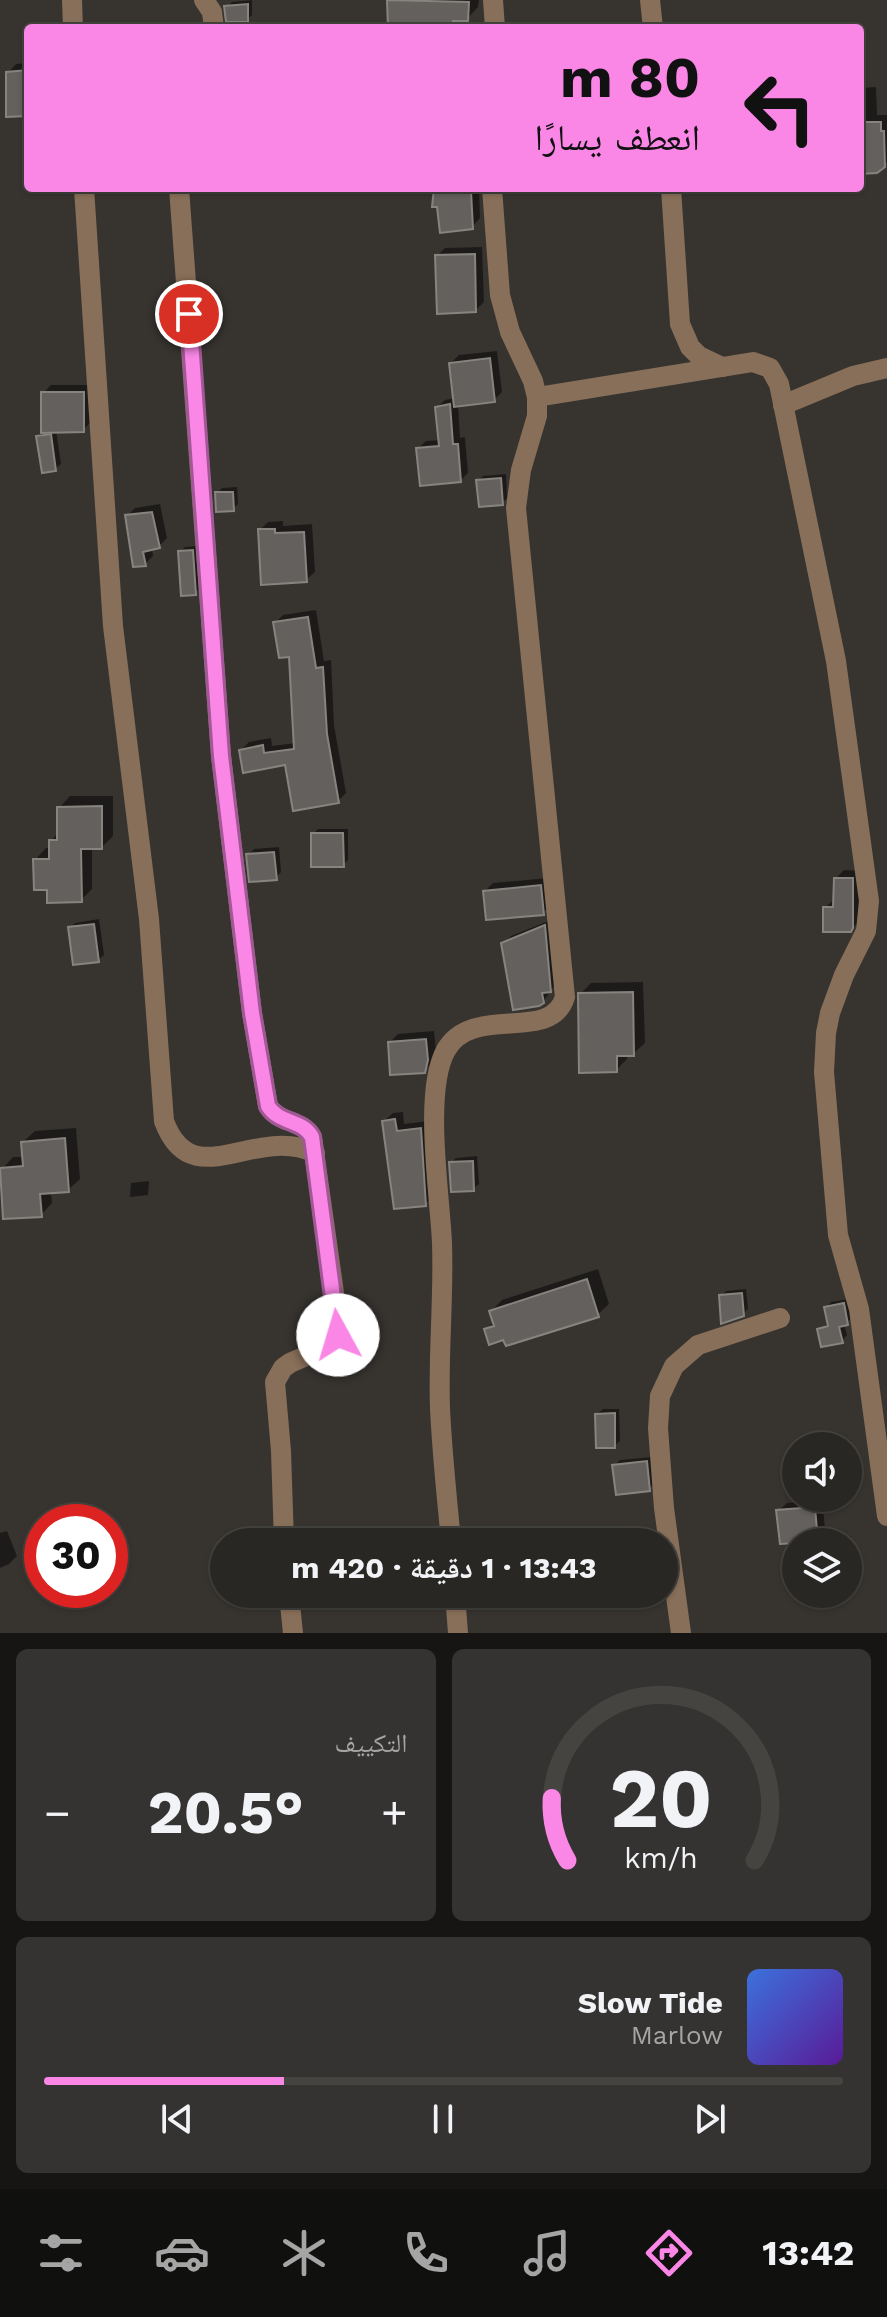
<!DOCTYPE html>
<html lang="ar">
<head>
<meta charset="utf-8">
<style>
	body { margin:0; font-family:"Work Sans","Noto Naskh Arabic",sans-serif; background:#353331; color:#f1f3f6; direction:rtl; height:100vh; display:flex; flex-direction:column; font-size:30px; white-space:nowrap }
	* { box-sizing:border-box; margin:0 }
	p { font-size:26px; color:#a5a5a6 }
	.icon { flex:none; width:44px; height:44px; fill:none; stroke:currentColor; stroke-width:2; stroke-linecap:round; stroke-linejoin:round }
	.map { position:relative; height:1633px; overflow:hidden; direction:ltr }
	.sheet { display:flex; flex-direction:column; gap:16px; padding:16px; background:#171514; flex:1 }
	.sheet>* { flex:none }
	.top-card { position:absolute; left:24px; top:24px; width:840px; height:168px; border-radius:8px; box-shadow:0 2px 6px #0004,0 0 0 2px #454441; direction:rtl; background:#fa87e6; color:#111; overflow:hidden }
	.controls { position:absolute; left:782px; top:1432px; display:grid; gap:16px }
	.controls a { display:grid; place-items:center; width:80px; height:80px; border-radius:50%; background:#292724; box-shadow:0 2px 6px #0004,0 0 0 2px #454441; font-size:40px }
	.speed { position:absolute; left:24px; top:1504px; display:flex; gap:16px; font-size:40px; font-weight:700; text-align:center }
	.speed>* { display:grid; place-content:center; width:104px; height:104px; border-radius:50%; background:#292724; box-shadow:0 2px 6px #0004,0 0 0 2px #454441; line-height:1 }
	.speed .limit { border:12px solid #d22; background:#fff; color:#111 }
	.pin { position:absolute; display:grid; place-items:center; width:68px; height:68px; color:#fff; margin:-34px; border:4px solid #fff; border-radius:50%; box-shadow:0 2px 8px #0007 }
	.me { position:absolute; width:88px; margin:-44px; rotate:354deg; stroke-linejoin:round; filter:drop-shadow(0 0 6px #0008) }
	.turn { display:flex; align-items:center; gap:28px; height:168px; padding:0 32px; font-size:36px }
	.turn .icon { width:104px; height:104px; stroke-width:2.5 }
	.turn b { display:block; font-size:56px; line-height:68px }
	.big { font-size:60px; font-weight:700; line-height:1.1 }
	.sheet .card { flex:1; display:flex; flex-direction:column; justify-content:center; gap:12px; min-width:0; padding:0 28px; border-radius:12px; background:#353331 }
	.sheet .dial { align-items:center; gap:0 }
	.dial svg { height:208px; overflow:visible; fill:none; stroke:#454441; stroke-width:7; stroke-linecap:round; text-anchor:middle }
	.dial text { fill:#f1f3f6; stroke:none }
	.song { display:flex; align-items:center; gap:24px }
	.cover { width:96px; height:96px; border-radius:12px; background:linear-gradient(135deg,hsl(220 70% 55%),hsl(270 70% 35%)) }
	.played { height:8px; border-radius:4px; background:linear-gradient(90deg,#fa87e6 30%,#454441 30%) }
	.keys { display:flex; justify-content:space-around; direction:ltr }
	.heat { display:flex; justify-content:space-between; align-items:center; font-size:44px; direction:ltr }
	.sheet .tiles { flex:1; display:grid; gap:16px; grid-template-columns:1fr 1fr }
	.card:last-child { grid-column:span 2 }
	.trip { position:absolute; left:210px; top:1528px; width:468px; height:80px; border-radius:40px; background:#292724; box-shadow:0 2px 6px #0004,0 0 0 2px #454441; font-weight:700; line-height:80px; text-align:center; direction:rtl }
	.dock { display:flex; height:128px; justify-content:space-around; align-items:center; background:#10100e; color:#a5a5a6 }
	.dock .icon { width:56px; height:56px }
	.dock .selected { color:#fa87e6 }
	.dock b { font-size:36px; color:#f1f3f6 }
	.map>svg:first-child { display:block }
</style>
</head>
<body>
<div class="map">
<svg width="887" height="1633" viewBox="0 0 887 1633">
	<rect width="100%" height="100%" fill="#373430"/>
	<g fill="#0007">
		<path d="M252 0V15L247 20 227 7 232 2Z"/>
		<path d="M389 0H479L478 7 467 19H463V28H390Z"/>
		<path d="M209 23V28H175L180 24Z"/>
		<path d="M28 63V114L8 73 16 64Z"/>
		<path d="M876 87 877 115H887V162L883 166 860 172V88Z"/>
		<path d="M436 188H479L480 218 472 227Z"/>
		<path d="M482 247 484 302 476 310 437 256 445 248Z"/>
		<path d="M497 351 502 392 494 400 458 404 460 438 465 437 468 473 460 481 418 448 426 441 441 440 437 407 445 400 455 398 451 363 459 355Z"/>
		<path d="M51 385H91V422L83 430H56L61 464 55 469 38 436 43 432V393Z"/>
		<path d="M506 474 507 498 502 503 478 481 483 476Z"/>
		<path d="M237 487 238 504 233 509 217 493 222 488Z"/>
		<path d="M160 504 167 538 159 546 152 548 153 556 145 564 127 516 135 508Z"/>
		<path d="M283 521V526L312 524 315 572 306 580 260 530 268 522Z"/>
		<path d="M197 546 200 588 195 593 180 552 185 547Z"/>
		<path d="M316 610 324 661 331 660 334 725 346 793 338 801 287 763 241 750 249 742 271 738 272 746 296 743 290 654 275 623 283 615Z"/>
		<path d="M70 796H113V836L102 847H92V889L81 900 49 888 35 860 46 848H51V841L59 832V808Z"/>
		<path d="M318 829H348V860L343 865 313 834Z"/>
		<path d="M279 847 281 872 276 878 248 855 254 849Z"/>
		<path d="M844 870 860 871 859 922 850 930 825 908 834 899 836 878Z"/>
		<path d="M548 878 551 904 543 913 485 891 493 883Z"/>
		<path d="M99 919 104 955 98 960 70 928 75 923Z"/>
		<path d="M551 920 557 982 543 1002 503 944 511 936Z"/>
		<path d="M643 982 645 1043 633 1054H627V1059L616 1070 580 994 591 983Z"/>
		<path d="M434 1031 436 1051 433 1062 424 1071 390 1042 398 1034Z"/>
		<path d="M403 1112 404 1124 429 1121 434 1196 425 1204 384 1121 393 1113Z"/>
		<path d="M76 1128 80 1179 68 1190 51 1192 52 1203 41 1215 2 1169 13 1157H24L23 1142 35 1131Z"/>
		<path d="M477 1156 479 1184 473 1189 451 1163 456 1158Z"/>
		<path d="M149 1181 148 1195 130 1197 131 1183Z"/>
		<path d="M598 1269 609 1304 597 1315 505 1337 486 1330 494 1321 491 1311 502 1300Z"/>
		<path d="M746 1289 748 1309 742 1315 721 1296 726 1291Z"/>
		<path d="M849 1299 852 1318 844 1324 847 1335 842 1341 819 1329 829 1323 826 1308 831 1302Z"/>
		<path d="M603 1409H619L620 1441 614 1446 597 1414Z"/>
		<path d="M652 1457 654 1484 649 1489 614 1466 620 1460Z"/>
		<path d="M822 1499 826 1538 847 1534 856 1580 848 1588V1542H796V1584L778 1511 787 1503Z"/>
		<path d="M7 1531 17 1556 9 1564 0 1568V1533Z"/>
		<path d="M798 1594H817L799 1598Z"/>
	</g>
	<g fill="#64605d" stroke="#87837f" stroke-width="2">
		<path d="M387 0 469 2 468 21H453V28H388Z"/>
		<path d="M248 4V22H226L224 6Z"/>
		<path d="M28 70V116L6 117V72Z"/>
		<path d="M860 122H881V131H884L885 167 877 173 860 174Z"/>
		<path d="M434 188H467V192L471 191 473 229 440 233 437 207H432Z"/>
		<path d="M475 254 476 312 437 314 435 255Z"/>
		<path d="M490 358 495 402 454 407 449 363Z"/>
		<path d="M41 392H84V432L41 433Z"/>
		<path d="M450 404 453 444H458L461 482 420 486 416 448 439 446 435 407Z"/>
		<path d="M51 434 56 471 42 473 36 436Z"/>
		<path d="M501 478 503 505 479 507 476 480Z"/>
		<path d="M215 492H233L234 511 216 512Z"/>
		<path d="M152 512 160 548 143 552 146 566 133 567 125 515Z"/>
		<path d="M258 529H275V533L304 532 307 582 261 585Z"/>
		<path d="M193 550 196 595 181 596 178 551Z"/>
		<path d="M308 617 316 668 323 667 327 734 339 803 293 811 285 765 243 773 239 750 263 745 264 753 294 749 289 657 279 658 273 622Z"/>
		<path d="M102 806V849H81L82 902 47 903V890H34L33 859H49V840H57V807Z"/>
		<path d="M311 833H343L344 867H311Z"/>
		<path d="M274 852 277 880 249 882 246 854Z"/>
		<path d="M834 878H853V928L851 932H823V907H833Z"/>
		<path d="M541 885 544 915 486 920 483 891Z"/>
		<path d="M94 924 99 962 73 965 68 927Z"/>
		<path d="M545 925 551 992 542 993 544 1003 539 1006 513 1010 501 943Z"/>
		<path d="M633 992 634 1056H617V1072L579 1073 578 993Z"/>
		<path d="M426 1039 428 1060 425 1073 390 1075 388 1042Z"/>
		<path d="M395 1119 397 1131 421 1128 426 1206 394 1209 382 1121Z"/>
		<path d="M65 1138 69 1192 40 1194 42 1217 3 1219 0 1168 23 1166 21 1142Z"/>
		<path d="M473 1161 474 1191 451 1192 449 1162Z"/>
		<path d="M587 1279 599 1317 506 1346 503 1340 489 1345 484 1329 494 1326 489 1311Z"/>
		<path d="M742 1293 744 1316 721 1324 719 1295Z"/>
		<path d="M844 1303 848 1325 839 1327 843 1343 821 1347 817 1329 828 1326 824 1307Z"/>
		<path d="M615 1413V1448H596L595 1414Z"/>
		<path d="M647 1461 650 1491 616 1495 612 1465Z"/>
		<path d="M815 1507 818 1542 780 1544 776 1510Z"/>
	</g>
	<g fill="none" stroke-linecap="round" stroke-linejoin="round">
		<g stroke="#886f59" stroke-width="20">
			<path d="M72 0 73 28"/>
			<path d="M204 0 212 12 214 28"/>
			<path d="M493 0 495 28"/>
			<path d="M650 0 653 28"/>
			<path d="M84 188 113 626 149 919 164 1121C192 1197 255 1124 315 1153"/>
			<path d="M179 188 221 756 252 1013 268 1106C279 1124 302 1119 312 1137L339 1328 336 1341 331 1345 290 1363 283 1368 275 1382 281 1451 284 1542"/>
			<path d="M671 188 680 324 690 347 699 356 722 367"/>
			<path d="M537 397 753 362 770 368 779 384 836 661 869 901 866 931 844 975 830 1013 826 1033 824 1072 838 1235 859 1309 887 1516"/>
			<path d="M783 405 853 376 887 368"/>
			<path d="M451 1542C447 1497 442 1453 440 1408 438 1353 444 1298 442 1243 440 1195 423 1091 446 1050 473 1003 551 1044 565 997L516 508 521 470 537 416V397L533 381 510 332 500 295 492 188"/>
			<path d="M289 1594 293 1633"/>
			<path d="M455 1594 458 1633"/>
			<path d="M681 1633 664 1508 658 1428 660 1396 674 1366 698 1345 780 1318"/>
		</g>
	</g>
	<g fill="none" stroke-linecap="round" stroke-linejoin="round">
		<g stroke="#a25896" stroke-width="20">
			<path id="route" d="M189 314 221 756 252 1013 268 1106C279 1124 302 1119 312 1137L338 1335"/>
		</g>
		<use href="#route" stroke="#fa87e6" stroke-width="14"/>
	</g>
</svg>
<div class="controls">
<a><svg class="icon" aria-label="sound" viewBox="0 0 24 24"><path d="M4 9h4l5-4v14l-5-4H4zM17 9q2 3 0 6"/></svg></a>
<a><svg class="icon" aria-label="layers" viewBox="0 0 24 24"><path d="M12 4l9 5-9 5-9-5zM3 14l9 5 9-5"/></svg></a>
</div>
<div class="speed"><div class="limit">30</div></div>
<div class="pin" style="left:189px;top:314px;background:#d93025"><svg class="icon" aria-label="arrive" viewBox="0 0 24 24"><path d="M6 21V4h12l-3 4 3 4H6"/></svg></div>
<svg class="me" style="left:338px;top:1335px" viewBox="-20 -20 40 40"><circle r="19" fill="#fff"/><path d="M0-13L10 11 0 6-10 11z" fill="#fa87e6"/></svg>
<div class="trip">13:43 · 1 دقيقة · 420 m</div>
<div class="top-card">
<div class="turn"><svg class="icon" aria-label="left" viewBox="0 0 24 24"><path d="M17 20v-9H6M10 6l-5 5 5 5"/></svg><div><b>80 m</b>انعطف يسارًا</div></div>
</div>
</div>
<section class="sheet">
<div class="tiles">
<div class="card dial"><svg viewBox="0 0 100 80">
<path d="M14 69A42 42 0 1 1 86 69"/>
<path d="M14 69A42 42 0 0 1 8 45" stroke="#fa87e6"/>
<text x="50" y="56" font-size="32" font-weight="700">20</text>
<text x="50" y="72" font-size="11">km/h</text>
</svg></div>
<div class="card"><p>التكييف</p>
<div class="heat"><a>−</a><b class="big">20.5°</b><a>+</a></div>
</div>
<div class="card">
<div class="song"><i class="cover"></i><div><b>Slow Tide</b><p>Marlow</p></div></div>
<div class="played"></div>
<div class="keys"><svg class="icon" aria-label="previous" viewBox="0 0 24 24"><path d="M18 5L8 12l10 7zM5 5v14"/></svg><svg class="icon" aria-label="pause" viewBox="0 0 24 24"><path d="M8 5v14M16 5v14"/></svg><svg class="icon" aria-label="next" viewBox="0 0 24 24"><path d="M6 5l10 7-10 7zM19 5v14"/></svg></div>
</div>
</div>
</section>
<nav class="dock">
<b>13:42</b>
<svg class="icon selected" aria-label="directions" viewBox="0 0 24 24"><path d="M12 3l9 9-9 9-9-9zM9 14v-3h6M13 9l2 2-2 2"/></svg>
<svg class="icon" aria-label="music" viewBox="0 0 24 24"><path d="M9 18V5l10-2v13"/><circle cx="6" cy="18" r="3"/><circle cx="16" cy="16" r="3"/></svg>
<svg class="icon" aria-label="phone" viewBox="0 0 24 24"><path d="M5 4h4l2 5-3 2q2 4 5 5l2-3 5 2v4C11 20 4 13 5 4z"/></svg>
<svg class="icon" aria-label="climate" viewBox="0 0 24 24"><path d="M12 3v18M4 7l16 10M4 17L20 7"/></svg>
<svg class="icon" aria-label="car" viewBox="0 0 24 24"><path d="M5 17H2v-5l4-1 3-4h7l3 4 3 1v5h-3M9 17h6M6 11h13"/><circle cx="7" cy="17" r="2"/><circle cx="17" cy="17" r="2"/></svg>
<svg class="icon" aria-label="filters" viewBox="0 0 24 24"><path d="M4 7h16M4 17h16"/><circle cx="9" cy="7" r="2"/><circle cx="15" cy="17" r="2"/></svg>
</nav>
</body>
</html>
